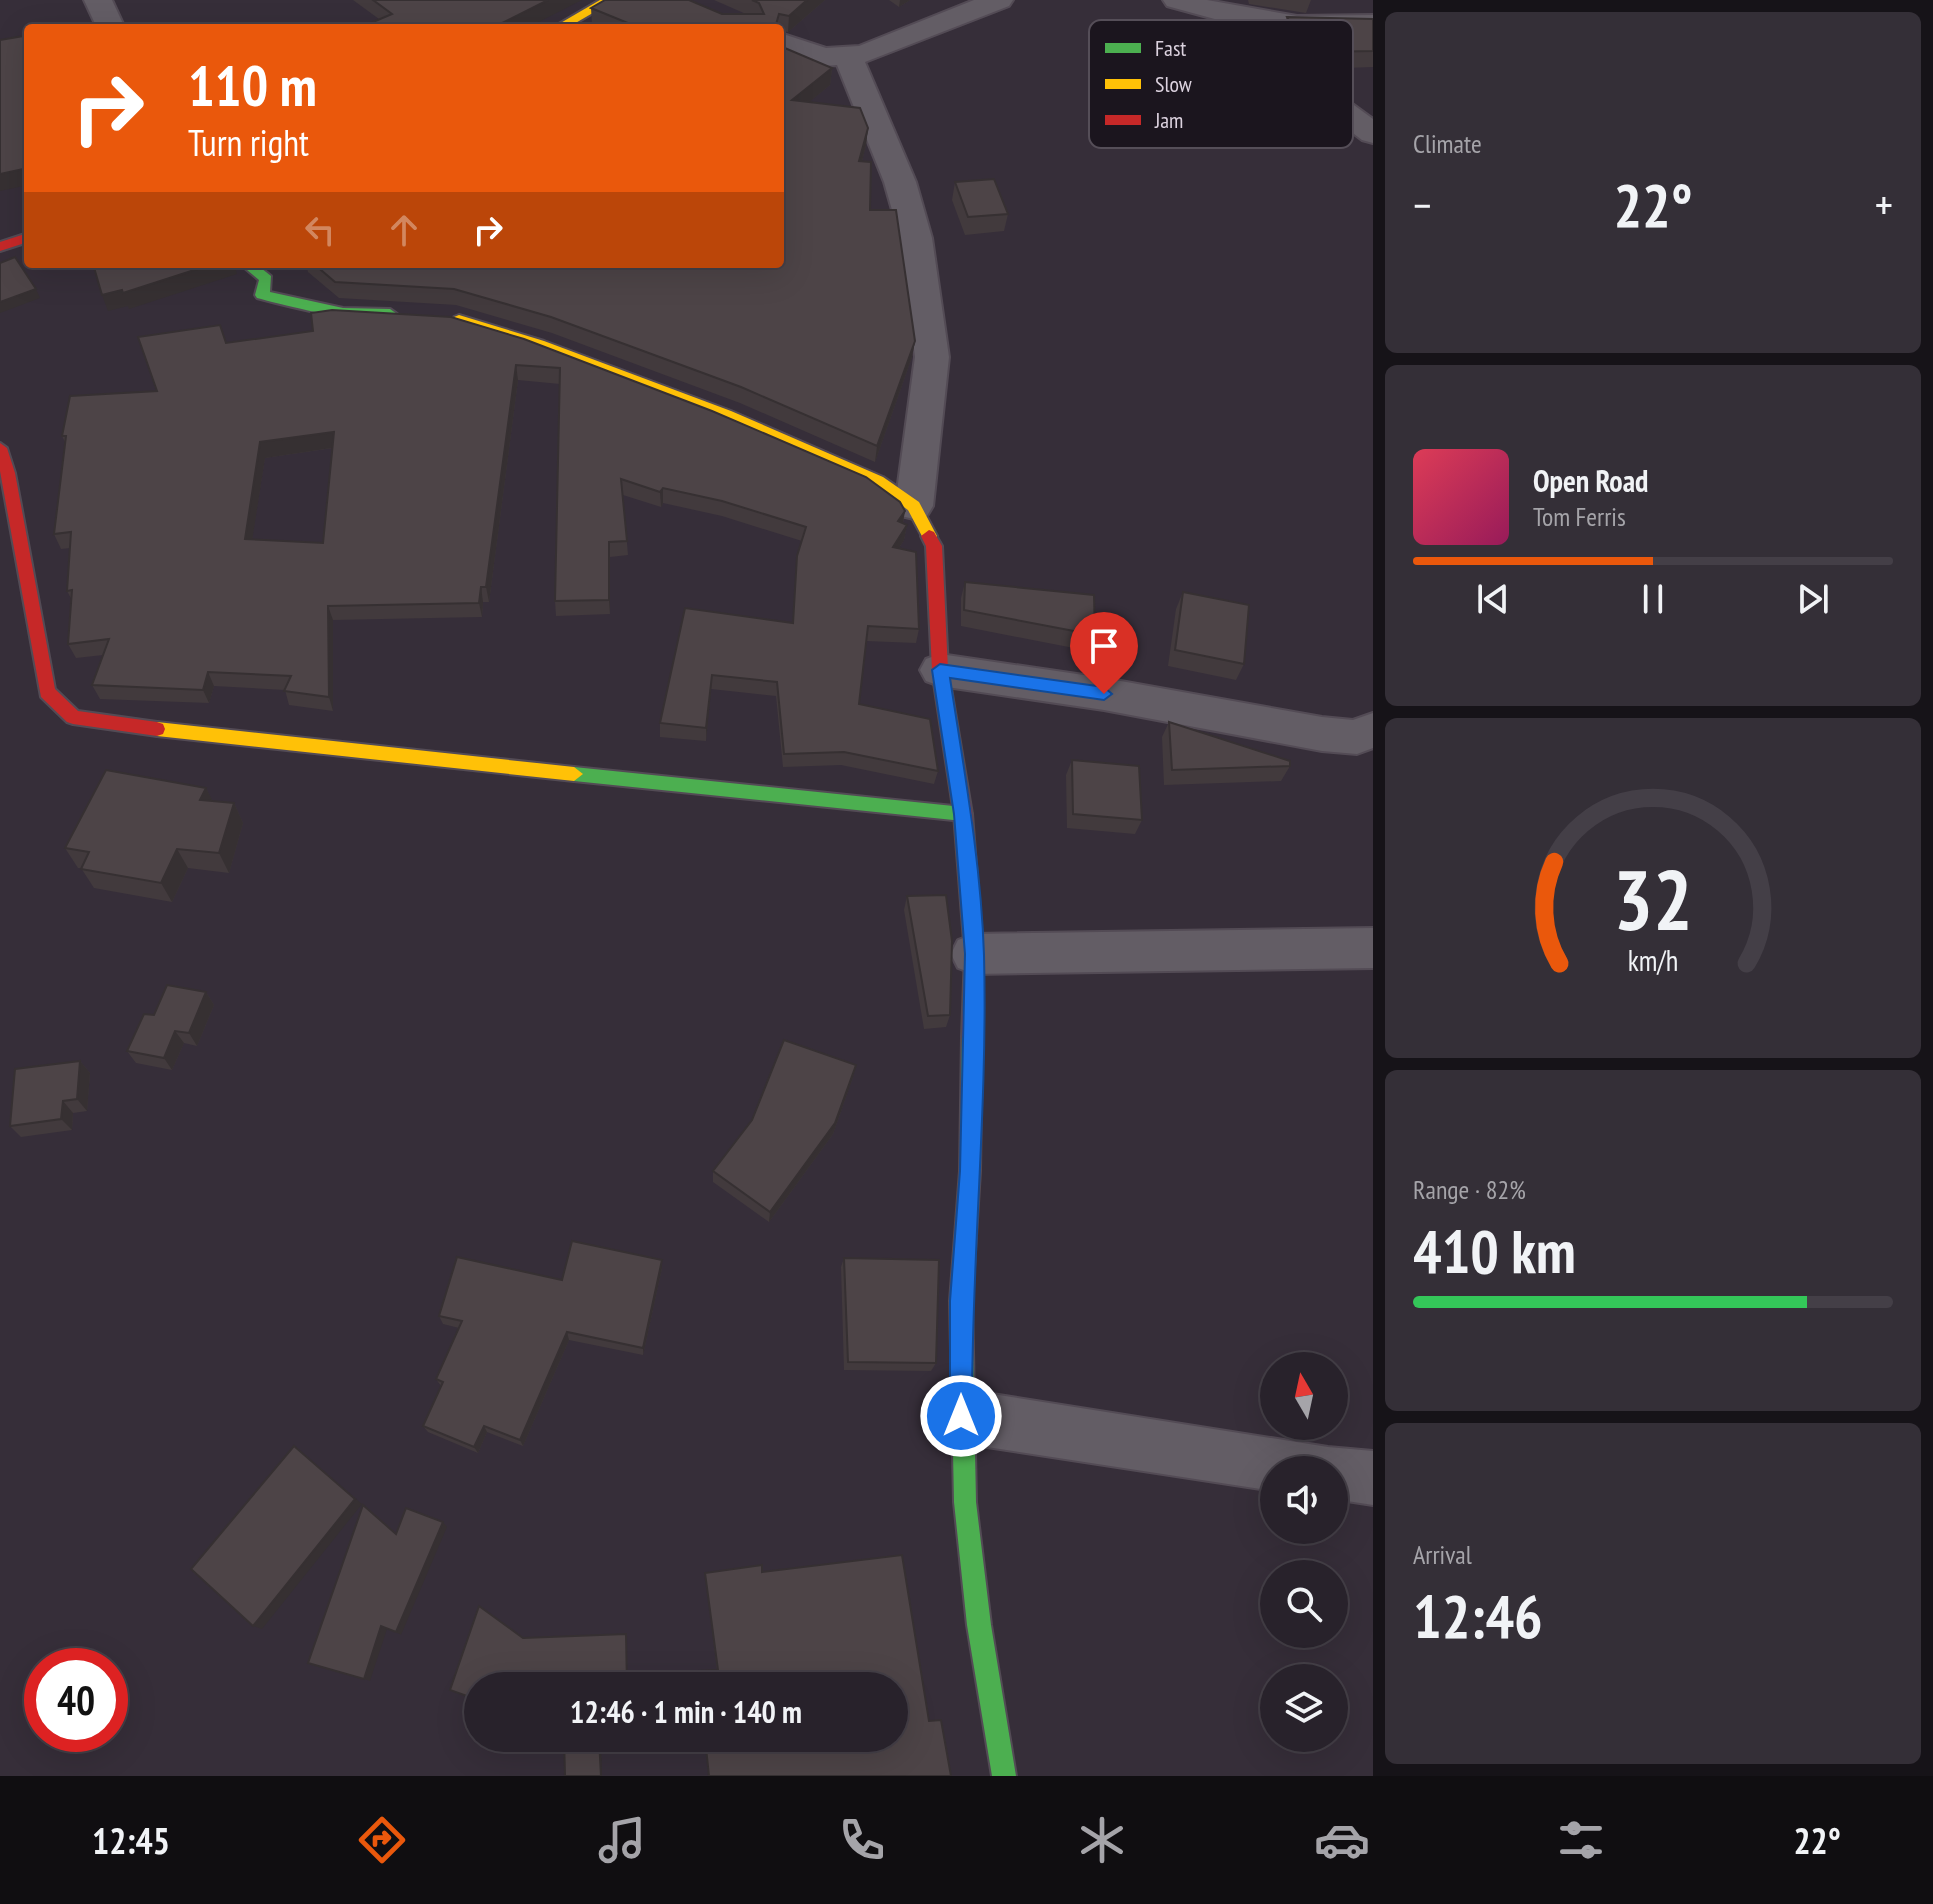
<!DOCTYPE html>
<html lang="en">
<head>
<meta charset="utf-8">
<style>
	body { margin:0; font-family:"PT Sans Narrow",sans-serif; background:#342f37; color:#f1f3f6; height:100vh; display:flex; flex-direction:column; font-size:30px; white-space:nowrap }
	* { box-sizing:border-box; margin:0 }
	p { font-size:26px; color:#a5a4a9 }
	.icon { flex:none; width:44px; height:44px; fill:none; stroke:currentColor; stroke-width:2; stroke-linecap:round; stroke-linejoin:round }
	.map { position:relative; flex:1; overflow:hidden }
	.sheet { display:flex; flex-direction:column; gap:12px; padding:12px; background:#161318; width:560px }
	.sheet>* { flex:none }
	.top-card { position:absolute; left:24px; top:24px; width:760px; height:244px; border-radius:8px; box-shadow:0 8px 32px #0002,0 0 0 2px #443f47; background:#ea580c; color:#fff; overflow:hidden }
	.needle { width:52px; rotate:351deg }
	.controls { position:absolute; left:1260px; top:1352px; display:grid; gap:16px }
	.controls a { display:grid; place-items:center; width:88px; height:88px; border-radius:50%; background:#28222b; box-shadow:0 8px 32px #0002,0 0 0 2px #443f47; font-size:40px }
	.speed { position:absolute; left:24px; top:1648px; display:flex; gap:16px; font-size:40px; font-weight:700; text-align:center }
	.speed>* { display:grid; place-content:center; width:104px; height:104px; border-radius:50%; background:#28222b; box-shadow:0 8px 32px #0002,0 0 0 2px #443f47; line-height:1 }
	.speed .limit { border:12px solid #d22; background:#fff; color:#111 }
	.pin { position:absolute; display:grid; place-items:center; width:68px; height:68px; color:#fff; margin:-82px -34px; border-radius:50% 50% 50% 0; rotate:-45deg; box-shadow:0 0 8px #0007 }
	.pin .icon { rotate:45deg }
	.me { position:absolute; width:88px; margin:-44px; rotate:0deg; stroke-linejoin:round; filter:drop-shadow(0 0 6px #0008) }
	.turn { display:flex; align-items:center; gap:28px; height:168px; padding:0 32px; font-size:36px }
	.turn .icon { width:104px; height:104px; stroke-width:2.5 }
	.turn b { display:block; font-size:56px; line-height:68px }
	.lanes { display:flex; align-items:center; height:76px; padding:0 32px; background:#0003; justify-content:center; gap:40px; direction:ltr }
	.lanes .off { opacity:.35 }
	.big { font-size:60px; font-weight:700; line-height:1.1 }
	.sheet .tile { flex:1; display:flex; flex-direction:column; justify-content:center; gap:12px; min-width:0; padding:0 28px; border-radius:12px; background:#342f37 }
	.sheet .dial { align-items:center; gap:0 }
	.dial svg { height:208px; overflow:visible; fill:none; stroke:#443f47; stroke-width:7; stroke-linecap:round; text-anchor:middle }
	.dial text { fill:#f1f3f6; stroke:none }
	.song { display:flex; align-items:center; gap:24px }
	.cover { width:96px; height:96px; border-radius:12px; background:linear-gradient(135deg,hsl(350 70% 55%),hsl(330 70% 35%)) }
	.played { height:8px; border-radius:4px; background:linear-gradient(90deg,#ea580c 50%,#443f47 50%) }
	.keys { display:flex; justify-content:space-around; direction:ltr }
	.heat { display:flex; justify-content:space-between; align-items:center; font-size:44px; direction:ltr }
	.charge { height:12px; border-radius:6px; background:linear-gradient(90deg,#34c759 82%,#443f47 0) }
	.trip { position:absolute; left:464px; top:1672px; width:444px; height:80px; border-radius:40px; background:#28222b; box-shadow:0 8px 32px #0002,0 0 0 2px #443f47; font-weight:700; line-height:80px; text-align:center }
	.dock { display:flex; height:128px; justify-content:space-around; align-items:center; background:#100e11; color:#a5a4a9 }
	.dock .icon { width:56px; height:56px }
	.dock .on { color:#ea580c }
	.dock b { font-size:36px; color:#f1f3f6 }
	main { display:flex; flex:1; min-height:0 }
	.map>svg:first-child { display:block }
</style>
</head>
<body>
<main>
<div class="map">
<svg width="1373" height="1776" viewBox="0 0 1373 1776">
	<rect width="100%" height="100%" fill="#362e39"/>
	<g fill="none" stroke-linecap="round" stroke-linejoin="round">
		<g stroke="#534b55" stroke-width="4">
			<g id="street">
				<path d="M84 0H112L125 28H97Z"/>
				<path d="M974 0H1013L1009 6 865 62 916 182 932 238 949 357 933 506 927 516 914 519 901 516 895 506 915 357 900 238 884 182 837 65 824 66 780 52V33L826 48 859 46Z"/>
				<path d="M1163 0H1207L1297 16 1373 15V33L1321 34 1263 29 1306 70 1373 119V143L1362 140 1286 82 1222 21 1167 6Z"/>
				<path d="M940 654 1104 678 1322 717 1353 720 1373 713V748L1357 754 1322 751 1104 710 940 686 926 681 920 670 926 659Z"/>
				<path d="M1373 928V968L974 974 958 968 951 954 958 940 974 934Z"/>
				<path d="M961 1389 1328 1447 1373 1451V1505L1334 1499V1470H1274V1491L961 1443 942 1435 934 1416 942 1397Z"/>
			</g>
		</g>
		<g stroke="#534b55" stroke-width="4">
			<g id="fast">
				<path d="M240 264H256L271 276 270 292 343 308 390 309 397 314C378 330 283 305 257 298L255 295 259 280Z"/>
				<path d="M574 767 963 807 969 809 972 814 969 819 963 821 574 781 565 774Z"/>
				<path d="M972 1028 979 1031 982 1037 980 1171 972 1301 976 1502 991 1625 1016 1776H992L967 1625 954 1502 950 1301 960 1171 962 1037 965 1031Z"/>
			</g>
		</g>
		<g stroke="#534b55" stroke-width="4">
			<g id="slow">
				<path d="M600 0H615L567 28H552Z"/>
				<path d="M459 315 544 341 731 411 883 477 919 502 937 536 934 540H924L908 510 873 485 721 419 534 347 454 323V317Z"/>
				<path d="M157 722 574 767 583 774 574 781 157 736 149 729Z"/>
			</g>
		</g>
		<g stroke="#534b55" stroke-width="4">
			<g id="jam">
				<path d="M28 233V242L0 251V242Z"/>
				<path d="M0 443 7 448 15 473 55 689 78 711 157 722 163 724 165 729 163 734 157 736 73 724 67 722 41 697 0 471Z"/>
				<path d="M929 530 934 532 942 546 948 670 972 814 983 954 982 1037 979 1043 972 1046 965 1043 962 1037 965 954 954 814 932 670 926 546 921 536Z"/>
			</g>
		</g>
		<use href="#street" fill="#635d65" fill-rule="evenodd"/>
		<use href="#fast" fill="#4caf50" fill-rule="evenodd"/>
		<use href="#slow" fill="#ffc107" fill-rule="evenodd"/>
		<use href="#jam" fill="#c62828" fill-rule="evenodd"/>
	</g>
	<g fill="#423a3d" fill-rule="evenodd">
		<path d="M353 0H582L379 19Z"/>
		<path d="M714 0H825L788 32 780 31V28H602L592 24 591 8 722 14H746Z"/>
		<path d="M889 0H910L899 7Z"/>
		<path d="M1248 0H1311L1306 13 1249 4Z"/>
		<path d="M1287 17 1373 19V67L1318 69 1316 73 1288 49 1281 34Z"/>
		<path d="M781 47 832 68 830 85 809 102 868 128 866 145 862 161 870 210 915 341 912 357 875 462 740 403 552 333 456 305 339 298 308 272 306 264H780Z"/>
		<path d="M955 182 1008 214 1004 231 965 235 952 200Z"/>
		<path d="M451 317 905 511 903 523 907 525 904 540 899 548 919 629 916 643 866 641 859 704 938 771 934 784 841 765 783 767 776 696 711 689 706 741 660 737V723L685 608 793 623 797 556 802 541 722 516 663 503 661 507 623 495 628 555 610 557V614L556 616 555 601 560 384 518 380 489 602H483L482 617 333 620V711L289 705 285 690 214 686 209 703 100 699 92 685 103 655 76 658 68 644 72 600 67 591 70 548 61 549 54 534 65 442 62 436 157 391 226 343ZM333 448 323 543 252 539 265 458Z"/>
		<path d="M965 582 1095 635 1089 651 961 626V598Z"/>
		<path d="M1183 592 1244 664 1236 680 1168 666 1176 609Z"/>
		<path d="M1169 722 1290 766 1281 781 1164 785 1162 737Z"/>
		<path d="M1072 760 1142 820 1135 834 1067 828 1066 775Z"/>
		<path d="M206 788 212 801 234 803 243 823 229 873 188 868 172 902 94 888 81 868H78L65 848Z"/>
		<path d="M907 896 950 1015 946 1027 924 1029 904 910Z"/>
		<path d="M206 992 214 1005 197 1046 184 1043 172 1070 136 1063 127 1051 154 1015Z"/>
		<path d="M80 1061 90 1073 87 1111 73 1113 72 1130 21 1137 10 1126Z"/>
		<path d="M856 1065 853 1077 833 1134 769 1222 713 1182V1171Z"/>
		<path d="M844 1258 936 1363 931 1371 844 1370 841 1267Z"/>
		<path d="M662 1268 643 1355 569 1340 523 1446 487 1432 478 1453 428 1432 423 1426 441 1386 436 1379 459 1328 443 1324 439 1316 562 1280Z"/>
		<path d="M762 1572 929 1721 951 1776 717 1670 705 1573Z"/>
	</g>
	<g fill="#363032">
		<path d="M548 0H582L527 28H492Z"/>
		<path d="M807 0H825L788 32 789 16Z"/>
		<path d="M900 0H910L899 7Z"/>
		<path d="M832 68 830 85 791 117 792 100Z"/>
		<path d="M868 128 866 145 858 178 859 161Z"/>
		<path d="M28 168V185L0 191V174Z"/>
		<path d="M213 264H234L237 274 129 309 128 306 108 311 102 295Z"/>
		<path d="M36 289 40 298 0 313V302Z"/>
		<path d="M915 341 912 357 875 462 877 446Z"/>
		<path d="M516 365 518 380 489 602 486 587Z"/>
		<path d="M334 432 338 447 265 458 250 554 245 539 260 442Z"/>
		<path d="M663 488V503L661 507 660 492Z"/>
		<path d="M905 511 902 526 898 521Z"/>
		<path d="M907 525 904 540 890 562 893 547Z"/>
		<path d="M609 542 610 557V614L609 600Z"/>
		<path d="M481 587 483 602 482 617 479 603Z"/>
		<path d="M328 606 333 620V711L329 697Z"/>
		<path d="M208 672 214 686 209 703 203 690Z"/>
		<path d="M712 675 711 689 706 741V728Z"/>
		<path d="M206 788 216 808 200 800Z"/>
		<path d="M234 803 243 823 229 873 219 853Z"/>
		<path d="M177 849 188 868 172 902 161 883Z"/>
		<path d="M206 992 214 1005 197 1046 189 1033Z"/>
		<path d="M175 1031 184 1043 172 1070 164 1058Z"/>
		<path d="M80 1061 90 1073 87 1111 77 1099Z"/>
		<path d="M856 1065 853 1077 833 1134 769 1222 770 1212Z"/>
		<path d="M63 1101 73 1113 72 1130 61 1119Z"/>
		<path d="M662 1260V1268L643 1355V1348Z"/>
		<path d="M567 1332 569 1340 523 1446 520 1440Z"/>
		<path d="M484 1426 487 1432 478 1453 474 1447Z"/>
		<path d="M294 1446 362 1504 262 1629 253 1626Z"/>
		<path d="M443 1522 447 1527 401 1635 396 1632Z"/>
		<path d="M381 1626 387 1629 370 1681 364 1679Z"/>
		<path d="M599 1738H601L602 1776H601Z"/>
	</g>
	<g fill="#4d4447" stroke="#363032" stroke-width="2" fill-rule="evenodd">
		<path d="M373 0H548L492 28H359L392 14Z"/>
		<path d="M605 0H689L722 14H764L759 3 752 0H807L789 16 779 14 775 28H640L591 8Z"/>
		<path d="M1287 17 1373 19V51L1321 52 1322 57 1294 32Z"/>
		<path d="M25 31H28V168L0 174V40L23 36Z"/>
		<path d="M780 46 832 68 792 100 860 108 868 128 859 161 871 162 870 210H896L915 341 877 446 741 387 551 317 454 289 335 282 314 264H780Z"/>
		<path d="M994 179 1008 214 968 217 955 182Z"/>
		<path d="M15 257 36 289 0 302V263Z"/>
		<path d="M93 264H213L123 293 122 290 102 295Z"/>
		<path d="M332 310 451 317 524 339 712 411 866 477 900 502 905 511 898 521 907 525 893 547 916 552 919 629 868 626 859 704 930 719 938 771 844 752 784 754 777 682 712 675 706 728 660 723 685 608 793 623 797 556 806 527 722 501 663 488 660 492 621 479 627 541 609 542V600L555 601 560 368 516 365 486 587H481L479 603 328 606 329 697 284 691 291 676 208 672 203 690 92 685 109 639 68 644 72 590 67 591 71 532 54 534 66 436H62L70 396 157 391 138 337 220 325 226 343 313 331 311 313ZM334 432 323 543 245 539 260 442Z"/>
		<path d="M965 582 1094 595 1095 635 964 610Z"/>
		<path d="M1183 592 1249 605 1244 664 1175 650Z"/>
		<path d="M1169 722 1290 761V766L1172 770Z"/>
		<path d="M1072 760 1139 766 1142 820 1073 814Z"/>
		<path d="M106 770 206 788 200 800 234 803 219 853 177 849 161 883 81 869 89 852 65 848Z"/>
		<path d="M946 895 952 941 950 1015 928 1016 907 896Z"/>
		<path d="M167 985 206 992 189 1033 175 1031 164 1058 127 1051 144 1014 154 1015Z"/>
		<path d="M784 1040 856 1065 835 1123 770 1212 713 1171 752 1120Z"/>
		<path d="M80 1061 77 1099 63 1101 61 1119 10 1126 15 1069Z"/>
		<path d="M572 1241 662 1260 643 1348 567 1332 520 1440 484 1426 474 1447 423 1426 443 1382 436 1379 462 1321 439 1316 457 1257 562 1280Z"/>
		<path d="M844 1258 939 1260 936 1363 848 1362Z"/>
		<path d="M294 1446 355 1499 253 1626 191 1569Z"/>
		<path d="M363 1505 396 1534 406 1508 443 1522 396 1632 381 1626 364 1679 308 1663Z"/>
		<path d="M902 1555 929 1721 941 1720 951 1776H709L705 1738H894V1686H700L699 1671 718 1670 705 1573 762 1565V1572Z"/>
		<path d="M479 1606 523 1638 626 1634 627 1686H478V1700L450 1690Z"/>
		<path d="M564 1738H599L601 1776H565Z"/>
	</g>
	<path fill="#1a73e8" stroke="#114b97" stroke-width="2" d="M940 664 1104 687 1112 694 1104 700 950 678C964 770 981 862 984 955 988 1109 971 1262 972 1416L969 1424 961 1427 954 1424 950 1416V1301L960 1171 965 954 954 814 932 670Z"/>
	<rect x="1089" y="20" width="264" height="128" rx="12" fill="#1b151e" stroke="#554e58" stroke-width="2"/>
	<rect x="1105" y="43" width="36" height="10" fill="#4caf50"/>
	<rect x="1105" y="79" width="36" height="10" fill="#ffc107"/>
	<rect x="1105" y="115" width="36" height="10" fill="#c62828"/>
	<g font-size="22" fill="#dcd2df">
		<text x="1155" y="56">Fast</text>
		<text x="1155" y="92">Slow</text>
		<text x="1155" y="128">Jam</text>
	</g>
</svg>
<div class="controls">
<a><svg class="needle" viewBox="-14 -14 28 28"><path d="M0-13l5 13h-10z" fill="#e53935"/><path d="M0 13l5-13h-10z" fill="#a5a4a9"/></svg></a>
<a><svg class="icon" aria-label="sound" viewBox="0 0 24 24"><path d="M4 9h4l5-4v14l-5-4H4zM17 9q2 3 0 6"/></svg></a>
<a><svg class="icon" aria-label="search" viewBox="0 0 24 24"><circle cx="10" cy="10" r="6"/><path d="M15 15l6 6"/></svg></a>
<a><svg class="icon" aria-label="layers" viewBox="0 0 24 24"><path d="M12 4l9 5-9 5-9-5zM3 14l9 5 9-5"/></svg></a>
</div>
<div class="speed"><div class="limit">40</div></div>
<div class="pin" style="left:1104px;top:694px;background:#d93025"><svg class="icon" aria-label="arrive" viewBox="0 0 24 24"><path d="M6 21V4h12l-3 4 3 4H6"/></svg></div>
<svg class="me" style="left:961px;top:1416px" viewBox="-20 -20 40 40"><circle r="17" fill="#1a73e8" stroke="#fff" stroke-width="3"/><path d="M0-11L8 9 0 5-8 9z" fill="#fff"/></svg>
<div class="trip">12:46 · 1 min · 140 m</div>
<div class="top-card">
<div class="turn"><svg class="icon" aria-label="right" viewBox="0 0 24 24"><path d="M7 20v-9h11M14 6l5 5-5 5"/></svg><div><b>110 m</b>Turn right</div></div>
<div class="lanes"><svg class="icon off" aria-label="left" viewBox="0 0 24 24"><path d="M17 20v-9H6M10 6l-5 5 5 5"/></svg><svg class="icon off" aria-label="ahead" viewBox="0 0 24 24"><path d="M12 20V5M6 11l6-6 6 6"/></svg><svg class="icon" aria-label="right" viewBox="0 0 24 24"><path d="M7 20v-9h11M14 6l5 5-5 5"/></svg></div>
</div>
</div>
<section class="sheet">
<div class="tile"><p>Climate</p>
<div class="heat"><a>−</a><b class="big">22°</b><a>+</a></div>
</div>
<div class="tile">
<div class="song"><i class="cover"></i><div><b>Open Road</b><p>Tom Ferris</p></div></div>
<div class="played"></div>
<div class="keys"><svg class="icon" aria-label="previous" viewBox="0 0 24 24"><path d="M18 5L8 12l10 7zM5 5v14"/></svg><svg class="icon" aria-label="pause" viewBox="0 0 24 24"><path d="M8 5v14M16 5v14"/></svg><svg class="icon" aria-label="next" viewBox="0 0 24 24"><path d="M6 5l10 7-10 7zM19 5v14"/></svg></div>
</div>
<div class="tile dial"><svg viewBox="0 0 100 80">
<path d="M14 69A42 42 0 1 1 86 69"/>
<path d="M14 69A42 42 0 0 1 12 30" stroke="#ea580c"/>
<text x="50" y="56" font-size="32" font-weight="700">32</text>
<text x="50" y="72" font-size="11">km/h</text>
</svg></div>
<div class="tile"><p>Range · 82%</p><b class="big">410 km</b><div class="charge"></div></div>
<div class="tile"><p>Arrival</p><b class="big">12:46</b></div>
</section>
</main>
<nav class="dock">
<b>12:45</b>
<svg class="icon on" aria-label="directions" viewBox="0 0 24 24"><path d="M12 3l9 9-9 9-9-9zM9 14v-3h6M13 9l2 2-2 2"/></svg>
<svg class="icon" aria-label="music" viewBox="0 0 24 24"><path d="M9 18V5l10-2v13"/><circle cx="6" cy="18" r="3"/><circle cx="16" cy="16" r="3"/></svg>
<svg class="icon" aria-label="phone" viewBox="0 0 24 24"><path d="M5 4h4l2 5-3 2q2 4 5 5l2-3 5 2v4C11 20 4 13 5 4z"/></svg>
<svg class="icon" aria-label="climate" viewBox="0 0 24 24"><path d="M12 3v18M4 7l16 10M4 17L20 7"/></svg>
<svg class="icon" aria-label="car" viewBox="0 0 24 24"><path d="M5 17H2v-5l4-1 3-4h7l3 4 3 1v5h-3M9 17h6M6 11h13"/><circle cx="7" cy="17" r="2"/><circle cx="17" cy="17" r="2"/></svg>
<svg class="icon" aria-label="filters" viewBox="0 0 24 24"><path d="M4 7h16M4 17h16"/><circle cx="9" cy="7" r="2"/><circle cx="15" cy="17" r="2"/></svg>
<b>22°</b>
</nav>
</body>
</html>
